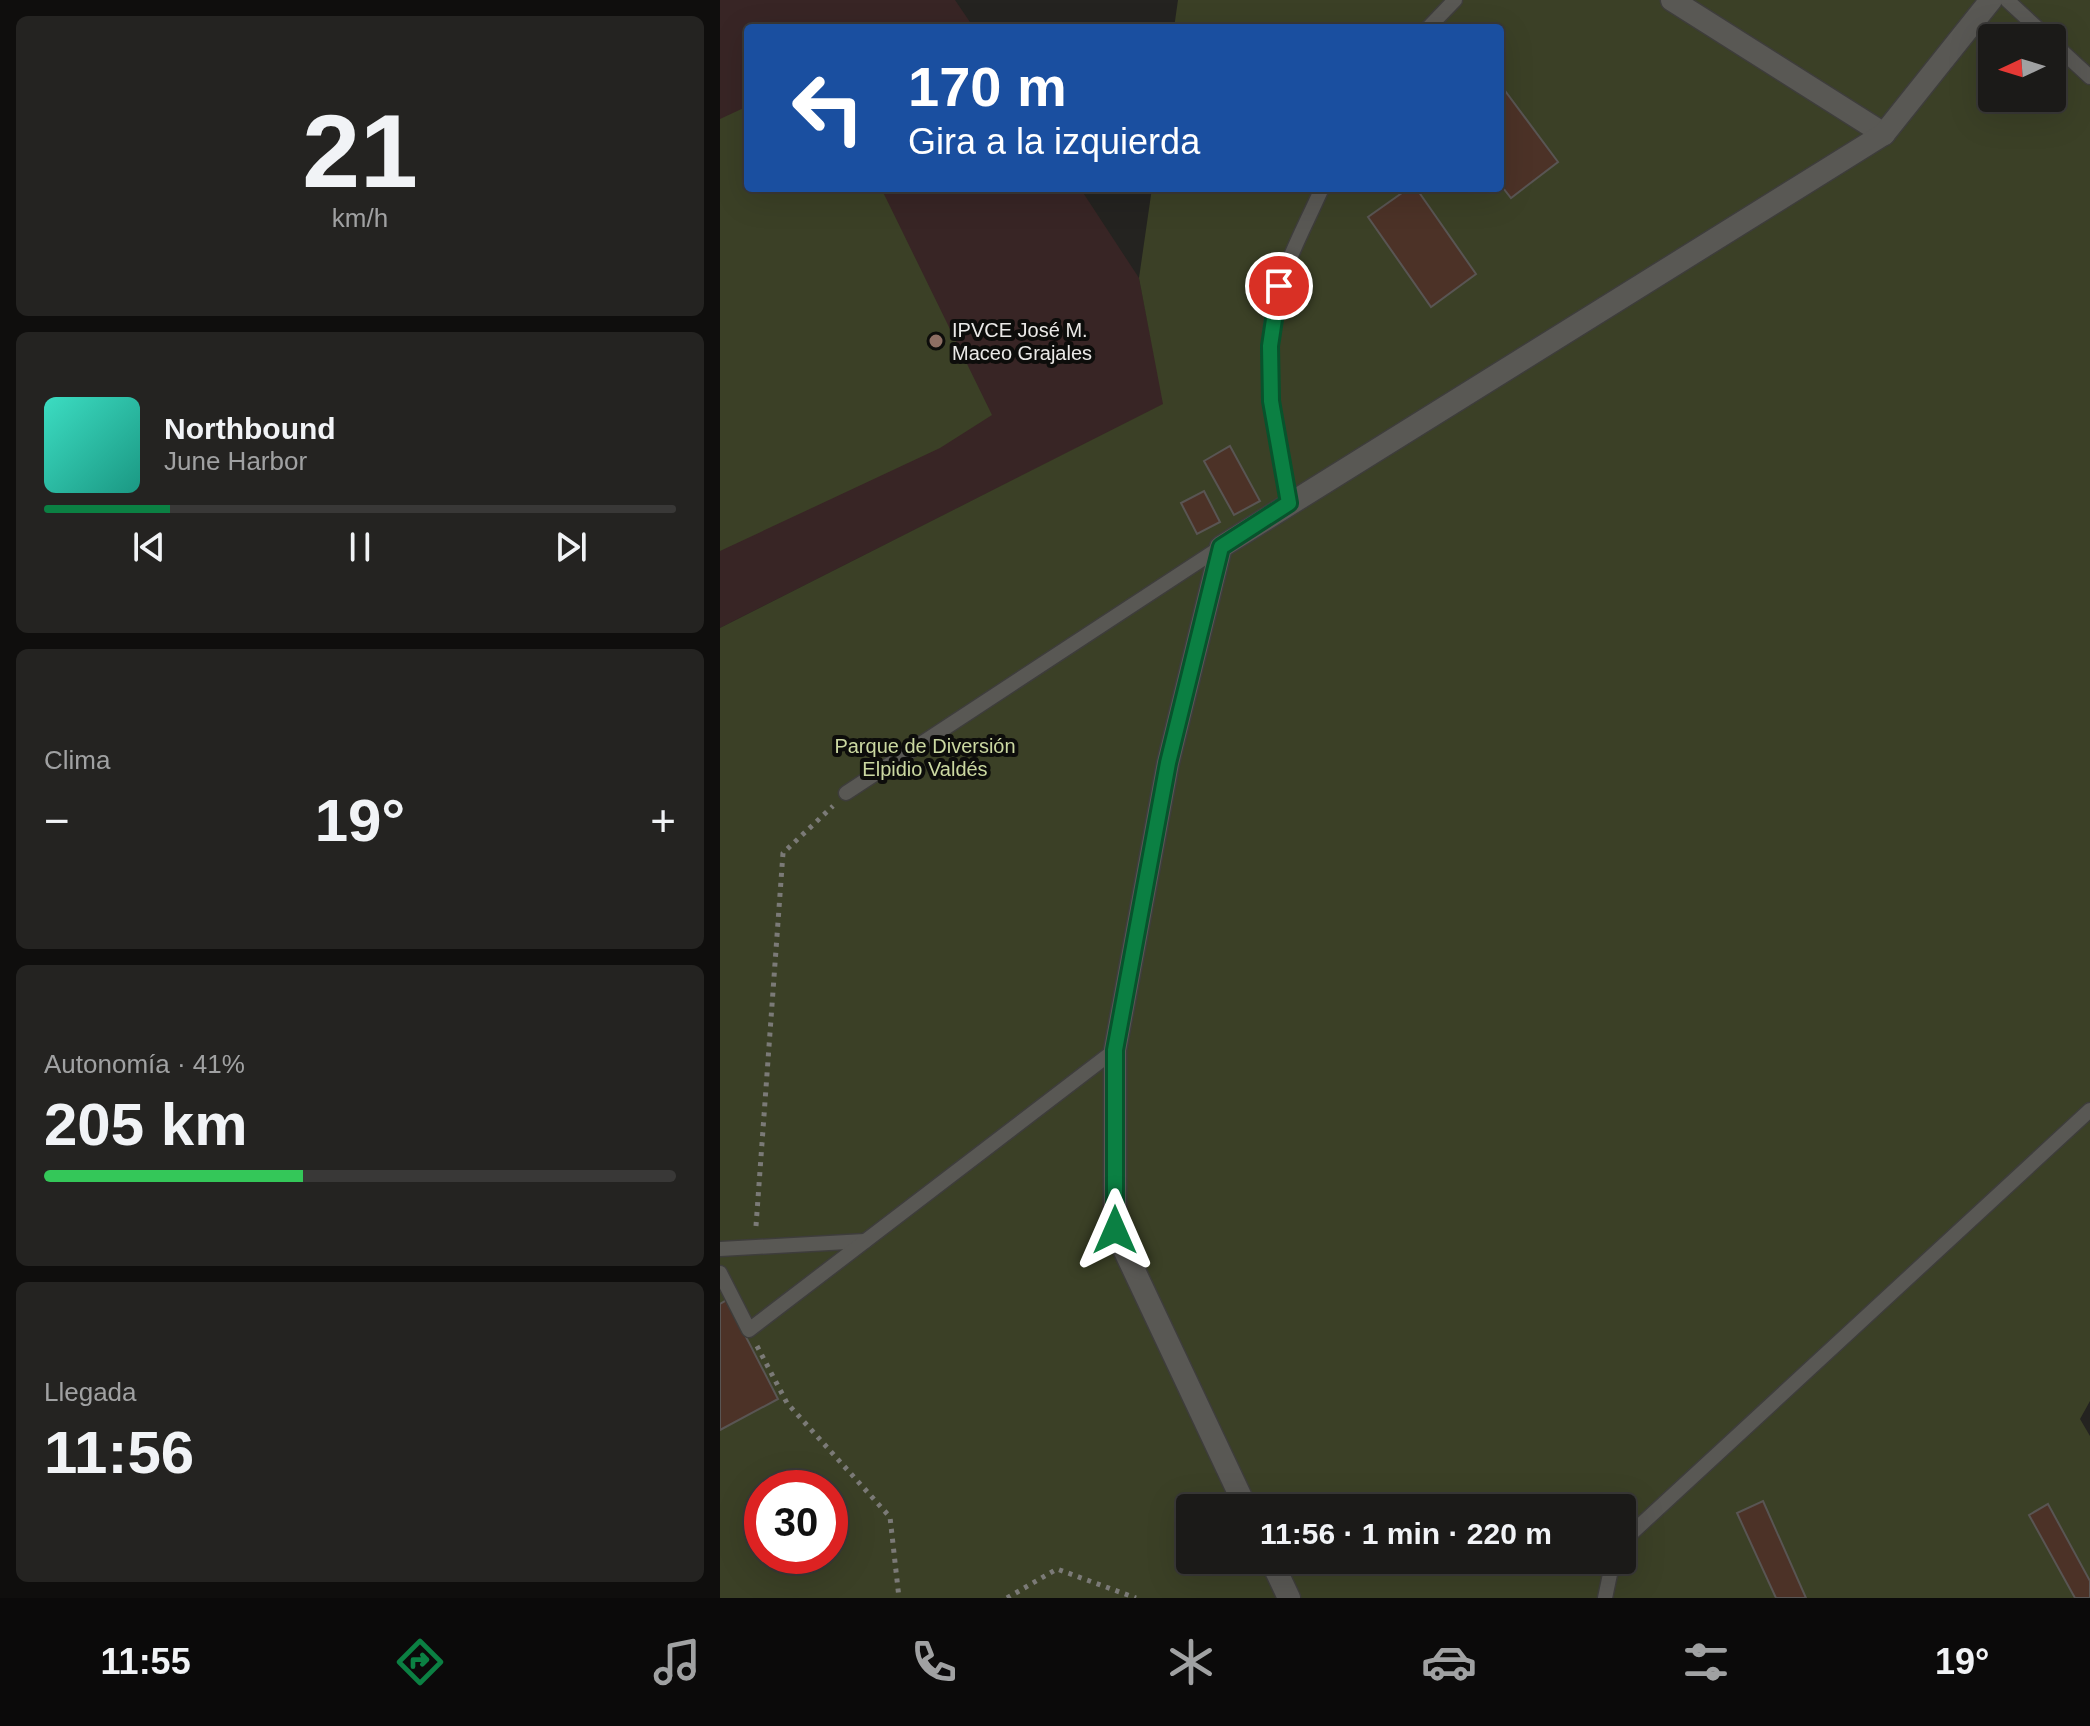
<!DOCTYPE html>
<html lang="es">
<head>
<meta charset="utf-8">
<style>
	body { margin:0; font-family:Helvetica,sans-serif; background:#242321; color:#f1f3f6; height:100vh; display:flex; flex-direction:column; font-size:30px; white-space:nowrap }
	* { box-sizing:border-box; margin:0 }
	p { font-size:26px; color:#a0a1a2 }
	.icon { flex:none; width:44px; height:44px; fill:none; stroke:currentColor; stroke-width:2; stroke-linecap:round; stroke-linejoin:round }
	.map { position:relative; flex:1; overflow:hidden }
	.panel { display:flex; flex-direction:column; gap:16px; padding:16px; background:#0f0e0d; width:720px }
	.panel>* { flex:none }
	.hud { position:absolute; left:24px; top:24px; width:760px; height:168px; border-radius:8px; box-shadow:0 8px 32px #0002,0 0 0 2px #393837; background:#1a4fa0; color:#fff; overflow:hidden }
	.needle { width:52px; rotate:266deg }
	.fabs { position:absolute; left:1258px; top:24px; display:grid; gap:16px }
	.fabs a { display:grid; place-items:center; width:88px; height:88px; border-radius:8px; background:#1b1a18; box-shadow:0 8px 32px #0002,0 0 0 2px #393837; font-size:40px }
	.speed { position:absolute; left:24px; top:1470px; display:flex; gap:16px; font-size:40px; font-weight:700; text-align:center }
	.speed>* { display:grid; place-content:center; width:104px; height:104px; border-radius:50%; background:#1b1a18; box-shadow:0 8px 32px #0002,0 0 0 2px #393837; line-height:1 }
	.speed .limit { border:12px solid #d22; background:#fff; color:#111 }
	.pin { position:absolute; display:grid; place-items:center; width:68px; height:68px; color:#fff; margin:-34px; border:4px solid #fff; border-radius:50%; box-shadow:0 2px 8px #0007 }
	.me { position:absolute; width:88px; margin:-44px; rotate:0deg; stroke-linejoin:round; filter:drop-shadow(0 0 6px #0008) }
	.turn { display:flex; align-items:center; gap:28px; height:168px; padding:0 32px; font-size:36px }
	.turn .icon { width:104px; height:104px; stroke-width:2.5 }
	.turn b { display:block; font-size:56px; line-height:68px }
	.big { font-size:60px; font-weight:700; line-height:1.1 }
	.panel .tile { flex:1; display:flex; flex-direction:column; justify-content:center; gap:12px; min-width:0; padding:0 28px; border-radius:12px; background:#242321 }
	.panel .dial { align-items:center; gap:0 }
	.dial b { font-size:104px; line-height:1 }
	.song { display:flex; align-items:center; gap:24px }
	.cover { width:96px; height:96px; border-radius:12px; background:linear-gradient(135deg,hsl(170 70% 55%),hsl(170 70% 35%)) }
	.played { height:8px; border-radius:4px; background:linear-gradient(90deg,#0b8043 20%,#393837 20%) }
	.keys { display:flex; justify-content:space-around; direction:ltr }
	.heat { display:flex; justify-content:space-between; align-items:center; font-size:44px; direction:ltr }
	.charge { height:12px; border-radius:6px; background:linear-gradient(90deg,#34c759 41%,#393837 0) }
	.trip { position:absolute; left:456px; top:1494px; width:460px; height:80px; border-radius:8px; background:#1b1a18; box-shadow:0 8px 32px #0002,0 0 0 2px #393837; font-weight:700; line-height:80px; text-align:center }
	.menu { display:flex; height:128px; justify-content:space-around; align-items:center; background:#0b0a0a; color:#a0a1a2 }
	.menu .icon { width:56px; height:56px }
	.menu .selected { color:#0b8043 }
	.menu b { font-size:36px; color:#f1f3f6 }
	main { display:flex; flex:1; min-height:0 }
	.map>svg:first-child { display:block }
</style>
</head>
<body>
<main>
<section class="panel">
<div class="tile dial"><b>21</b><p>km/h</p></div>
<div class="tile">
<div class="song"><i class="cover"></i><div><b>Northbound</b><p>June Harbor</p></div></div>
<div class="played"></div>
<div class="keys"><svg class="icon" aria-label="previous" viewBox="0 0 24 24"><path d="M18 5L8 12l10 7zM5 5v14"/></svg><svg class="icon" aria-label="pause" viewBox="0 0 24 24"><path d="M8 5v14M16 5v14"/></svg><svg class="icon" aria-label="next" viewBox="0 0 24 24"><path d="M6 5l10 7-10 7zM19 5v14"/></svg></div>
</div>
<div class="tile"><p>Clima</p>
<div class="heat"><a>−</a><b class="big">19°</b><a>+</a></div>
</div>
<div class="tile"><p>Autonomía · 41%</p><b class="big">205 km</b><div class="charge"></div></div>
<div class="tile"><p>Llegada</p><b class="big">11:56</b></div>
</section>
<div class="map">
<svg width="1370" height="1598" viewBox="0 0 1370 1598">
	<rect width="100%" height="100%" fill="#242320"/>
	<path fill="#382525" d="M0 0H235L254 28H28V188H360L419 278 444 404 0 628Z"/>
	<g fill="#3b4026" fill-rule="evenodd">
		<path d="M458 0H1370V1401L1360 1419 1370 1436V1598H0V628L443 404 419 278 432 188H780V28H454ZM1272 38H1332V98H1272ZM42 1488H110V1556H42ZM470 1508H902V1560H470Z"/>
		<path d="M28 106V188H161L272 415 220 448 0 551V119Z"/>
	</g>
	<g fill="#4c3227" stroke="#595553" stroke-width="2">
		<path d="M780 84 838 162 791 198 780 184Z"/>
		<path d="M689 188H696L756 274 711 307 648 217Z"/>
		<path d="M510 446 540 501 514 515 484 461Z"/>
		<path d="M484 491 500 522 477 534 461 503Z"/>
		<path d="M7 1300 58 1399 0 1430V1304Z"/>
		<path d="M1043 1501 1086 1598H1056L1017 1513Z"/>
		<path d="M1328 1504 1370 1581V1598H1355L1309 1515Z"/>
	</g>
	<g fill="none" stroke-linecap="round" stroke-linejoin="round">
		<g stroke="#3e3d3b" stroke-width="17">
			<g id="service">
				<path d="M1287 0 1328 38"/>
				<path d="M708 28 735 0"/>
				<path d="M1332 42 1370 77"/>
				<path d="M569 503C557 433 537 355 560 284 571 251 588 220 602 188"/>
				<path d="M126 793 501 547"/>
				<path d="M0 1249 145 1241"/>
				<path d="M0 1273 29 1330 395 1050"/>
				<path d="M902 1542 1370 1110"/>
				<path d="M885 1598 893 1560"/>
			</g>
		</g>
		<g stroke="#3e3d3b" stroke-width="25">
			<g id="minor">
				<path d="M952 0 1164 134"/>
				<path d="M526 1508 395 1230V1050L448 763 501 547 1164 134 1271 0"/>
				<path d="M551 1560 569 1598"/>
			</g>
		</g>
		<g stroke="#7b7a77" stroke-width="5" stroke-dasharray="4 6" stroke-linecap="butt">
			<path d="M36 1226 63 853 113 806"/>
			<path d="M37 1346 67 1403 170 1517 179 1598"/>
			<path d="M287 1598 337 1569 416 1598"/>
		</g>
		<use href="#service" stroke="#595854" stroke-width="14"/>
		<use href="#minor" stroke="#595854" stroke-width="22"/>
	</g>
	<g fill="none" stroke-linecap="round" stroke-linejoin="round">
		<g stroke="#07532c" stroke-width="20">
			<path id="route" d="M395 1230V1050L448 763 501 547 569 503 551 401 550 346 559 286"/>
		</g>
		<use href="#route" stroke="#0b8043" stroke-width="14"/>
	</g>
	<circle fill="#8d6e63" stroke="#0d0d0b" stroke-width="3" cx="216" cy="341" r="8"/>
	<g text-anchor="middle" stroke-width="8" stroke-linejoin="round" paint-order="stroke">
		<g font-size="20" fill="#eae9e7" stroke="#0d0d0b" text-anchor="start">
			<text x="232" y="337">IPVCE José M.<tspan x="232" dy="23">Maceo Grajales</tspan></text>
		</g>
		<g font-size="20" fill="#cbd8a1" stroke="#0d0d0b">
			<text x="205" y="753">Parque de Diversión<tspan x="205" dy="23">Elpidio Valdés</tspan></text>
		</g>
	</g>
</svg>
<div class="fabs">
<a><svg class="needle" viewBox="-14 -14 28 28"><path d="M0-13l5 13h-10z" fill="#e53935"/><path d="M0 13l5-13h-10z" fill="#a0a1a2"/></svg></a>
</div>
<div class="speed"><div class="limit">30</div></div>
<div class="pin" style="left:559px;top:286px;background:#d93025"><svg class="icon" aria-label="arrive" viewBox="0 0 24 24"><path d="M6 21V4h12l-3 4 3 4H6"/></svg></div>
<svg class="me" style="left:395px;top:1230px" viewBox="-20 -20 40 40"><path d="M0-17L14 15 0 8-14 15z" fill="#0b8043" stroke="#fff" stroke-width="4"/></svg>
<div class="trip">11:56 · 1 min · 220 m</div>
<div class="hud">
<div class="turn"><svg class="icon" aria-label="left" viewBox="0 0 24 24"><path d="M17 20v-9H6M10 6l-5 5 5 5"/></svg><div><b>170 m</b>Gira a la izquierda</div></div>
</div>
</div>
</main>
<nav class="menu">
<b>11:55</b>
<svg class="icon selected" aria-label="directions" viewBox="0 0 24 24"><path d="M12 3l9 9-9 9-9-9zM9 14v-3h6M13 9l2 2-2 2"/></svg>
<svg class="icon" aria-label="music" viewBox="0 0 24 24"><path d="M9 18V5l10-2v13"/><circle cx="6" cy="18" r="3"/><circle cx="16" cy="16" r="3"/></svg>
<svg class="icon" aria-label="phone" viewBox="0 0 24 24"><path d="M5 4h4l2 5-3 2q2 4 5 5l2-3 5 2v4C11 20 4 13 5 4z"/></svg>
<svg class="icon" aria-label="climate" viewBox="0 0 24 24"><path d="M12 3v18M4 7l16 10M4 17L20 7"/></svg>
<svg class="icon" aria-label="car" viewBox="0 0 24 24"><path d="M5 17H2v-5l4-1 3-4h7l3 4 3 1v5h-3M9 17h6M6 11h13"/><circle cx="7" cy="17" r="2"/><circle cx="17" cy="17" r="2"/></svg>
<svg class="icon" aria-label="filters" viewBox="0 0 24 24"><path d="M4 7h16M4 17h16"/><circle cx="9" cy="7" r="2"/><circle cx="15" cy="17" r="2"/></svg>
<b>19°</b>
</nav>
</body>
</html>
